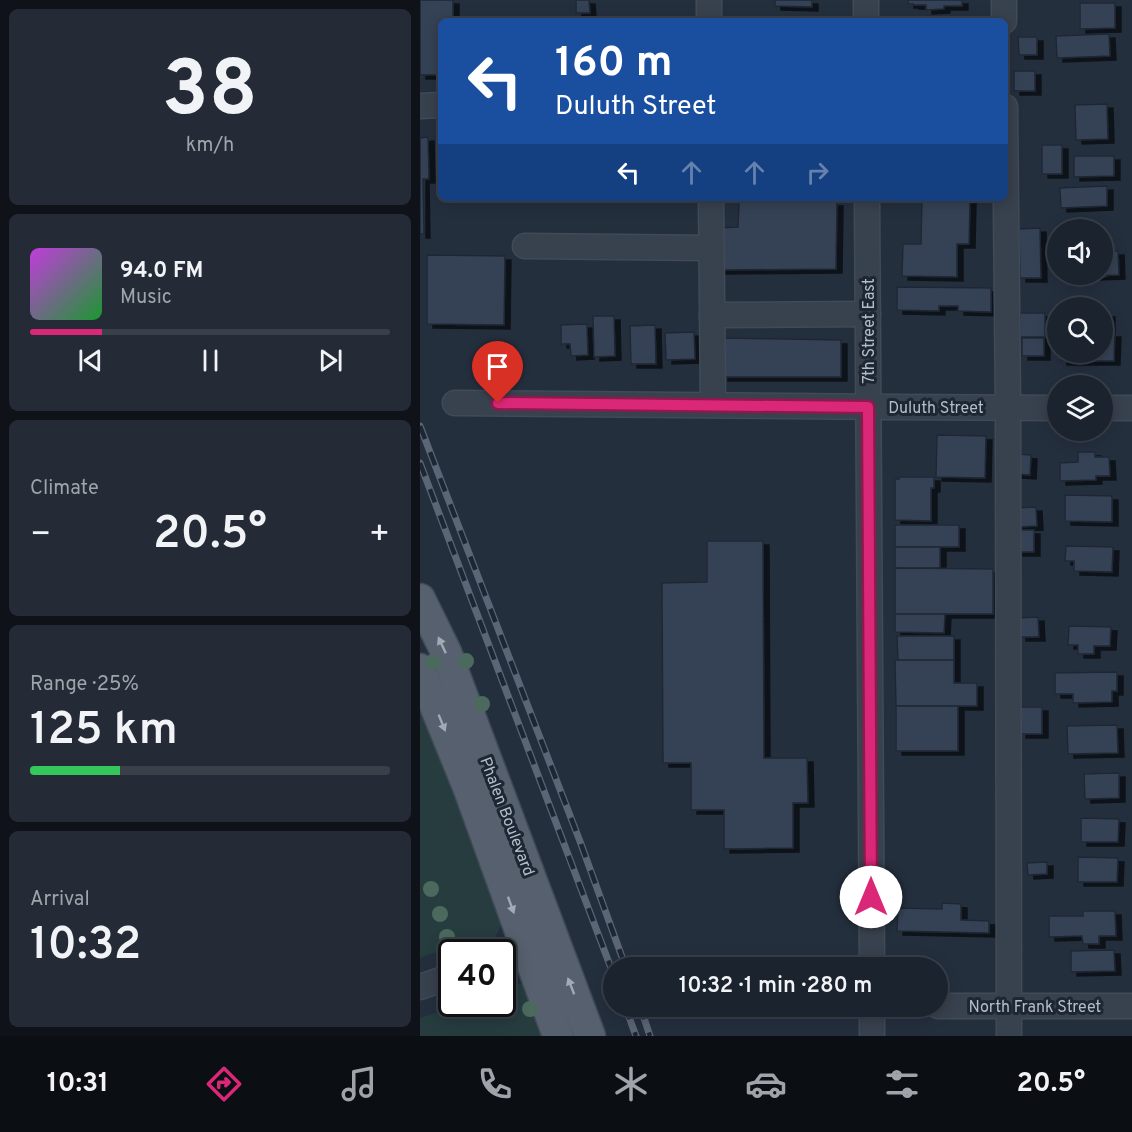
<!DOCTYPE html>
<html lang="en">
<head>
<meta charset="utf-8">
<style>
	body { margin:0; font-family:Overpass,sans-serif; background:#242b36; color:#f1f3f6; height:100vh; display:flex; flex-direction:column; font-size:22px; white-space:nowrap }
	* { box-sizing:border-box; margin:0 }
	p { font-size:20px; color:#a0a4aa }
	.icon { flex:none; width:33px; height:33px; fill:none; stroke:currentColor; stroke-width:2; stroke-linecap:round; stroke-linejoin:round }
	.map { position:relative; flex:1; overflow:hidden }
	.details { display:flex; flex-direction:column; gap:9px; padding:9px; background:#0f1319; width:420px }
	.details>* { flex:none }
	.top-card { position:absolute; left:18px; top:18px; width:570px; height:183px; border-radius:9px; box-shadow:0 3px 15px #0003,0 0 0 2px #39404a; background:#1a4fa0; color:#fff; overflow:hidden }
	.buttons { position:absolute; left:627px; top:219px; display:grid; gap:12px }
	.buttons a { display:grid; place-items:center; width:66px; height:66px; border-radius:50%; background:#1b232e; box-shadow:0 3px 15px #0003,0 0 0 2px #39404a; font-size:30px }
	.speed { position:absolute; left:18px; top:939px; display:flex; gap:12px; font-size:30px; font-weight:700; text-align:center }
	.speed>* { display:grid; place-content:center; width:78px; height:78px; border-radius:50%; background:#1b232e; box-shadow:0 3px 15px #0003,0 0 0 2px #39404a; line-height:1 }
	.speed .limit { border:3px solid #111; border-radius:9px; background:#fff; color:#111 }
	.pin { position:absolute; display:grid; place-items:center; width:51px; height:51px; color:#fff; margin:-62px -26px; border-radius:50% 50% 50% 0; rotate:-45deg; box-shadow:0 0 6px #0007 }
	.pin .icon { rotate:45deg }
	.me { position:absolute; width:66px; margin:-33px; rotate:0deg; stroke-linejoin:round; filter:drop-shadow(0 0 4px #0008) }
	.turn { display:flex; align-items:center; gap:21px; height:126px; padding:0 18px; font-size:27px }
	.turn .icon { width:78px; height:78px; stroke-width:2.5 }
	.turn b { display:block; font-size:42px; line-height:51px }
	.lanes { display:flex; align-items:center; height:57px; padding:0 18px; background:#0003; justify-content:center; gap:30px; direction:ltr }
	.lanes .off { opacity:.35 }
	.big { font-size:45px; font-weight:600; line-height:1.1 }
	.details .card { flex:1; display:flex; flex-direction:column; justify-content:center; gap:9px; min-width:0; padding:0 21px; border-radius:9px; background:#242b36 }
	.details .dial { align-items:center; gap:0 }
	.dial b { font-size:78px; line-height:1 }
	.song { display:flex; align-items:center; gap:18px }
	.cover { width:72px; height:72px; border-radius:9px; background:linear-gradient(135deg,hsl(290 70% 55%),hsl(130 70% 35%)) }
	.played { height:6px; border-radius:3px; background:linear-gradient(90deg,#db2777 20%,#39404a 20%) }
	.keys { display:flex; justify-content:space-around; direction:ltr }
	.heat { display:flex; justify-content:space-between; align-items:center; font-size:33px; direction:ltr }
	.charge { height:9px; border-radius:4px; background:linear-gradient(90deg,#34c759 25%,#39404a 0) }
	.trip { position:absolute; left:183px; top:957px; width:345px; height:60px; border-radius:30px; background:#1b232e; box-shadow:0 3px 15px #0003,0 0 0 2px #39404a; font-weight:600; line-height:60px; text-align:center }
	.tab-bar { display:flex; height:96px; justify-content:space-around; align-items:center; background:#0b0e12; color:#a0a4aa }
	.tab-bar .icon { width:42px; height:42px }
	.tab-bar .active { color:#db2777 }
	.tab-bar b { font-size:27px; color:#f1f3f6 }
	main { display:flex; flex:1; min-height:0 }
	.map>svg:first-child { display:block }
</style>
</head>
<body>
<main>
<section class="details">
<div class="card dial"><b>38</b><p>km/h</p></div>
<div class="card">
<div class="song"><i class="cover"></i><div><b>94.0 FM</b><p>Music</p></div></div>
<div class="played"></div>
<div class="keys"><svg class="icon" aria-label="previous" viewBox="0 0 24 24"><path d="M18 5L8 12l10 7zM5 5v14"/></svg><svg class="icon" aria-label="pause" viewBox="0 0 24 24"><path d="M8 5v14M16 5v14"/></svg><svg class="icon" aria-label="next" viewBox="0 0 24 24"><path d="M6 5l10 7-10 7zM19 5v14"/></svg></div>
</div>
<div class="card"><p>Climate</p>
<div class="heat"><a>−</a><b class="big">20.5°</b><a>+</a></div>
</div>
<div class="card"><p>Range · 25%</p><b class="big">125 km</b><div class="charge"></div></div>
<div class="card"><p>Arrival</p><b class="big">10:32</b></div>
</section>
<div class="map">
<svg width="712" height="1036" viewBox="0 0 712 1036">
	<defs>
		<filter id="shadow"><feDropShadow dx="6" dy="4" stdDeviation="0" flood-color="#0009"/></filter>
	</defs>
	<rect width="100%" height="100%" fill="#242f3e"/>
	<g fill="#263c3f">
		<path d="M0 703 18 746 81 919C81 927 80 930 75 937 63 956 52 952 32 952L31 962 27 963 22 950 0 958Z"/>
		<path d="M98 984H102L107 989 124 1036H0V1018L42 1004H82L83 990Z"/>
	</g>
	<g fill="#364354" stroke="#1f2835" stroke-width="1.5" filter="url(#shadow)">
		<path d="M0 0H33V21H21L20 75H0Z"/>
		<path d="M156 0H169L170 13H156Z"/>
		<path d="M355 0H392V7L355 6Z"/>
		<path d="M488 0H542V6H524V9L506 10V5H493V4H488Z"/>
		<path d="M660 3H695V28L660 29Z"/>
		<path d="M689 34 690 56 637 58 636 36Z"/>
		<path d="M598 37H617V55H599Z"/>
		<rect x="594" y="71" width="21" height="20"/>
		<path d="M687 104 688 139 656 140 655 105Z"/>
		<path d="M8 137 9 179H3L4 234H0V138Z"/>
		<rect x="622" y="145" width="20" height="29"/>
		<path d="M654 156H694V176L654 177Z"/>
		<path d="M687 186V206L641 208 640 188Z"/>
		<path d="M502 198H529V200H550L549 244H537V277L482 276 483 244H501Z"/>
		<path d="M319 202H417L416 269 300 270 299 228 318 227Z"/>
		<path d="M620 228 621 278H600L599 229Z"/>
		<path d="M682 251H698L699 275 642 277V274H682Z"/>
		<path d="M7 255 85 256 84 325 7 324Z"/>
		<path d="M477 287 571 288V312L538 311V306H519V311L477 310Z"/>
		<rect x="600" y="313" width="25" height="24"/>
		<path d="M682 313H689V333H695L694 361H641V352H682Z"/>
		<path d="M173 316H194L195 356 174 357Z"/>
		<path d="M167 324 168 355 151 356 150 344H141V325Z"/>
		<path d="M235 325 236 364H211L210 326Z"/>
		<path d="M274 332 275 359 246 360 245 333Z"/>
		<path d="M303 338 421 340V377H302Z"/>
		<rect x="602" y="338" width="22" height="18"/>
		<path d="M517 435 566 436 565 478 516 477Z"/>
		<path d="M658 452H675V457H689L690 476H676V480L640 481V463L658 462Z"/>
		<path d="M597 454 611 455 610 475 596 474Z"/>
		<path d="M479 477H514V488H511V521L475 520V479H479Z"/>
		<path d="M645 495 692 496V522L645 521Z"/>
		<path d="M616 507 617 526 597 527 596 508Z"/>
		<rect x="475" y="525" width="64" height="22"/>
		<path d="M596 530H614V552H597Z"/>
		<path d="M287 541H343L344 758H387L388 803H373V848L304 849V810H271V763H243L242 583 287 582Z"/>
		<path d="M646 546 693 547 692 572 654 571V561H645Z"/>
		<rect x="475" y="547" width="45" height="21"/>
		<path d="M475 568 573 569V614H475Z"/>
		<path d="M475 614H525L524 633 475 632Z"/>
		<path d="M618 617 619 637H600L599 618Z"/>
		<path d="M649 626 691 627 690 646H674V654H658V645H648Z"/>
		<path d="M477 636H534V660H478Z"/>
		<path d="M475 660H534V683H557V706H476Z"/>
		<path d="M697 672V691H692V702L653 703V694H635V673Z"/>
		<rect x="476" y="706" width="62" height="45"/>
		<rect x="600" y="707" width="22" height="27"/>
		<path d="M697 725 698 753 648 754 647 726Z"/>
		<path d="M699 773V798L665 799 664 774Z"/>
		<path d="M661 818 699 819 698 842H661Z"/>
		<path d="M658 857 698 858 697 882H658Z"/>
		<path d="M627 862V874L608 875 607 863Z"/>
		<path d="M522 903 541 904V920L569 921V933L477 931 478 908 522 909Z"/>
		<path d="M663 911H695L696 936H679V944H663L662 936 629 937V916H663Z"/>
		<path d="M694 950 695 971 651 972V951Z"/>
	</g>
	<g fill="none" stroke-linecap="round" stroke-linejoin="round">
		<g stroke="#414a57" stroke-width="27">
			<g id="minor">
				<path d="M289 0V21"/>
				<path d="M446 0V21"/>
				<path d="M584 0V21"/>
				<path d="M0 106 21 105"/>
				<path d="M585 107 588 407 589 1036"/>
				<path d="M291 198 293 405"/>
				<path d="M447 198 452 968"/>
				<path d="M105 246 291 248"/>
				<path d="M292 315 448 314"/>
				<path d="M35 403 470 407 638 408"/>
				<path d="M682 408H712"/>
				<path d="M82 957 122 940"/>
				<path d="M0 987 32 976"/>
				<path d="M518 1006H712"/>
				<path d="M452 1036V1006"/>
			</g>
		</g>
		<g stroke="#414a57" stroke-width="33">
			<g id="major">
				<path d="M0 599 26 652 170 1036"/>
				<path d="M0 669 48 787 138 1036"/>
			</g>
		</g>
		<use href="#minor" stroke="#38414e" stroke-width="24"/>
		<use href="#major" stroke="#56606e" stroke-width="30"/>
		<g stroke="#5a6575" stroke-width="7">
			<g id="rail">
				<path d="M0 426 161 844 206 968"/>
				<path d="M0 463 194 976"/>
				<path d="M205 1006 216 1036"/>
				<path d="M220 1006 230 1036"/>
			</g>
		</g>
		<use href="#rail" stroke="#1d2633" stroke-width="4.5" stroke-dasharray="14" stroke-linecap="butt"/>
	</g>
	<g fill="#4b6a5d">
		<circle cx="46" cy="661" r="8"/>
		<circle cx="13" cy="662" r="8"/>
		<circle cx="62" cy="704" r="8"/>
		<circle cx="11" cy="889" r="8"/>
		<circle cx="20" cy="914" r="8"/>
		<circle cx="27" cy="937" r="8"/>
		<circle cx="110" cy="1009" r="8"/>
	</g>
	<defs><path id="oneway-solid" d="M-6-.8H1V-3.2L6.5 0L1 3.2V.8H-6Z" transform="scale(1.5)"/></defs>
	<g fill="#a1aab7">
		<use href="#oneway-solid" transform="translate(22 645) rotate(-115)"/>
		<use href="#oneway-solid" transform="translate(22 723) rotate(68)"/>
		<use href="#oneway-solid" transform="translate(91 905) rotate(70)"/>
		<use href="#oneway-solid" transform="translate(151 986) rotate(-111)"/>
	</g>
	<g fill="none" stroke-linecap="round" stroke-linejoin="round">
		<g stroke="#8e194d" stroke-width="15">
			<path id="route" d="M78 403 448 407 451 897"/>
		</g>
		<use href="#route" stroke="#db2777" stroke-width="10"/>
	</g>
	<g text-anchor="middle" stroke-width="6" stroke-linejoin="round" paint-order="stroke">
		<g font-size="16" fill="#b4bcc9" stroke="#1d2633">
			<text transform="translate(448 331) rotate(-90)" y="6">7th Street East</text>
			<text x="516" y="413">Duluth Street</text>
			<text transform="translate(88 816) rotate(69)" y="6">Phalen Boulevard</text>
			<text x="615" y="1012">North Frank Street</text>
		</g>
	</g>
</svg>
<div class="buttons">
<a><svg class="icon" aria-label="sound" viewBox="0 0 24 24"><path d="M4 9h4l5-4v14l-5-4H4zM17 9q2 3 0 6"/></svg></a>
<a><svg class="icon" aria-label="search" viewBox="0 0 24 24"><circle cx="10" cy="10" r="6"/><path d="M15 15l6 6"/></svg></a>
<a><svg class="icon" aria-label="layers" viewBox="0 0 24 24"><path d="M12 4l9 5-9 5-9-5zM3 14l9 5 9-5"/></svg></a>
</div>
<div class="speed"><div class="limit">40</div></div>
<div class="pin" style="left:78px;top:403px;background:#d93025"><svg class="icon" aria-label="arrive" viewBox="0 0 24 24"><path d="M6 21V4h12l-3 4 3 4H6"/></svg></div>
<svg class="me" style="left:451px;top:897px" viewBox="-20 -20 40 40"><circle r="19" fill="#fff"/><path d="M0-13L10 11 0 6-10 11z" fill="#db2777"/></svg>
<div class="trip">10:32 · 1 min · 280 m</div>
<div class="top-card">
<div class="turn"><svg class="icon" aria-label="left" viewBox="0 0 24 24"><path d="M17 20v-9H6M10 6l-5 5 5 5"/></svg><div><b>160 m</b>Duluth Street</div></div>
<div class="lanes"><svg class="icon" aria-label="left" viewBox="0 0 24 24"><path d="M17 20v-9H6M10 6l-5 5 5 5"/></svg><svg class="icon off" aria-label="ahead" viewBox="0 0 24 24"><path d="M12 20V5M6 11l6-6 6 6"/></svg><svg class="icon off" aria-label="ahead" viewBox="0 0 24 24"><path d="M12 20V5M6 11l6-6 6 6"/></svg><svg class="icon off" aria-label="right" viewBox="0 0 24 24"><path d="M7 20v-9h11M14 6l5 5-5 5"/></svg></div>
</div>
</div>
</main>
<nav class="tab-bar">
<b>10:31</b>
<svg class="icon active" aria-label="directions" viewBox="0 0 24 24"><path d="M12 3l9 9-9 9-9-9zM9 14v-3h6M13 9l2 2-2 2"/></svg>
<svg class="icon" aria-label="music" viewBox="0 0 24 24"><path d="M9 18V5l10-2v13"/><circle cx="6" cy="18" r="3"/><circle cx="16" cy="16" r="3"/></svg>
<svg class="icon" aria-label="phone" viewBox="0 0 24 24"><path d="M5 4h4l2 5-3 2q2 4 5 5l2-3 5 2v4C11 20 4 13 5 4z"/></svg>
<svg class="icon" aria-label="climate" viewBox="0 0 24 24"><path d="M12 3v18M4 7l16 10M4 17L20 7"/></svg>
<svg class="icon" aria-label="car" viewBox="0 0 24 24"><path d="M5 17H2v-5l4-1 3-4h7l3 4 3 1v5h-3M9 17h6M6 11h13"/><circle cx="7" cy="17" r="2"/><circle cx="17" cy="17" r="2"/></svg>
<svg class="icon" aria-label="filters" viewBox="0 0 24 24"><path d="M4 7h16M4 17h16"/><circle cx="9" cy="7" r="2"/><circle cx="15" cy="17" r="2"/></svg>
<b>20.5°</b>
</nav>
</body>
</html>
